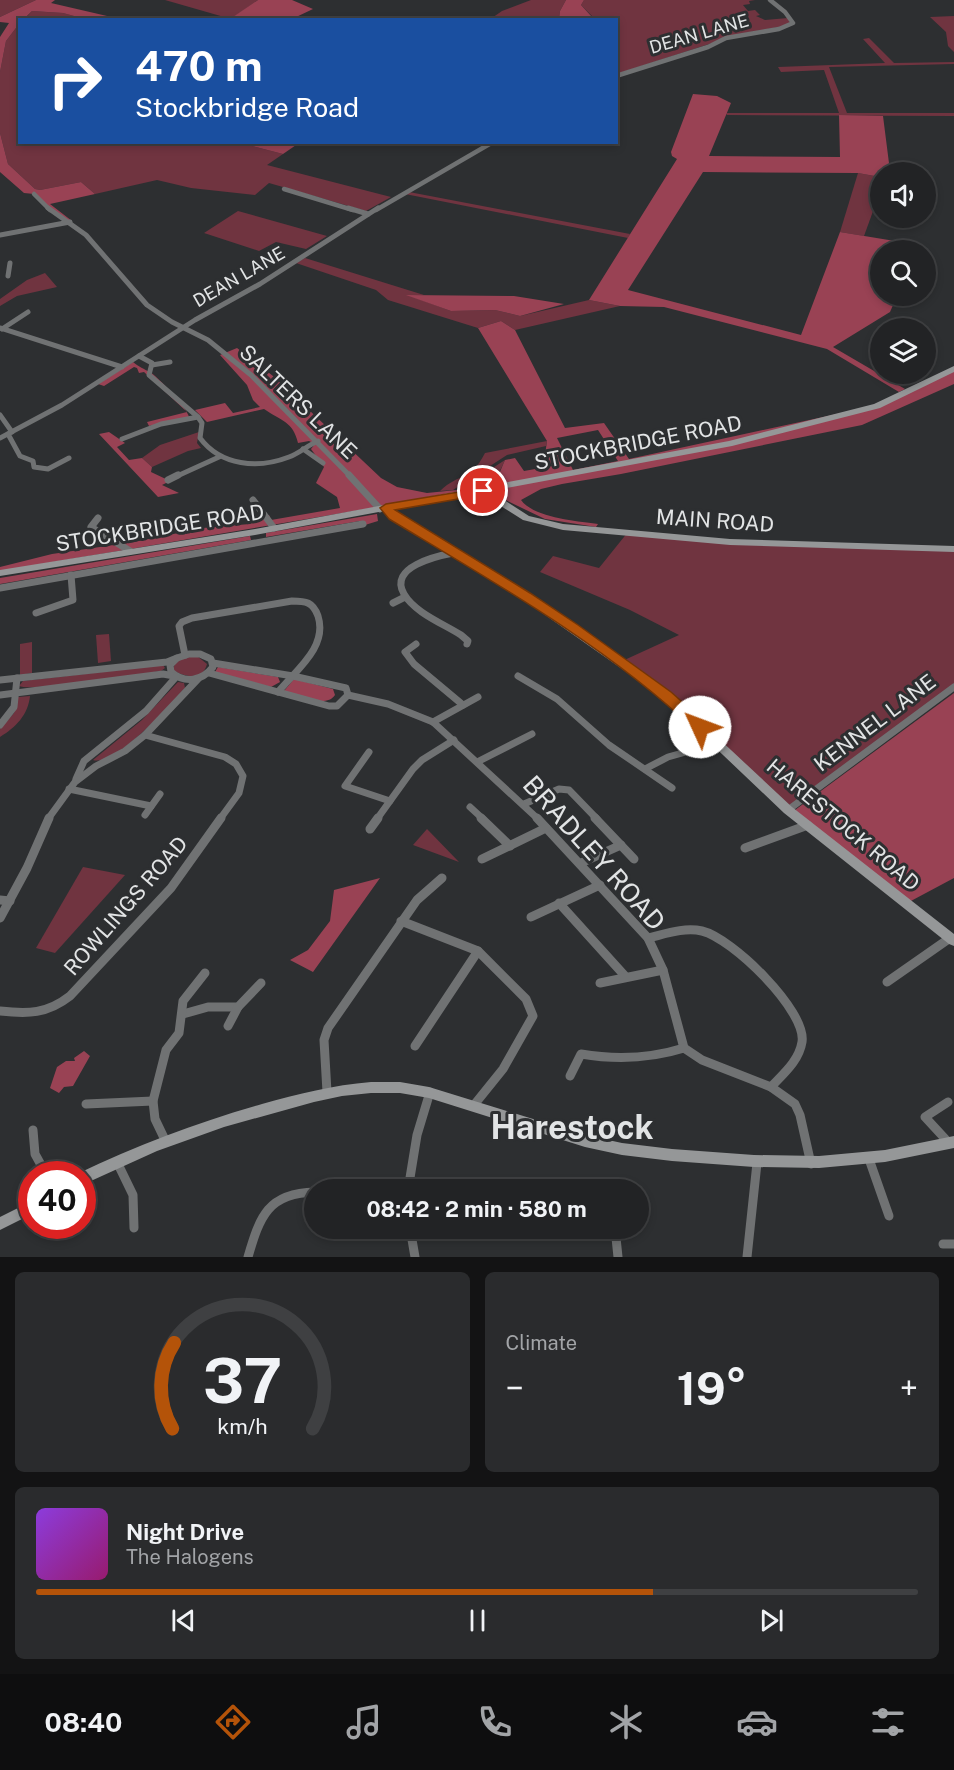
<!DOCTYPE html>
<html lang="en">
<head>
<meta charset="utf-8">
<style>
	body { margin:0; font-family:"Public Sans",sans-serif; background:#2a2b2d; color:#f1f3f6; height:100vh; display:flex; flex-direction:column; font-size:22px; white-space:nowrap }
	* { box-sizing:border-box; margin:0 }
	p { font-size:20px; color:#a2a4a7 }
	.icon { flex:none; width:33px; height:33px; fill:none; stroke:currentColor; stroke-width:2; stroke-linecap:round; stroke-linejoin:round }
	.map { position:relative; height:1257px; overflow:hidden }
	.drawer { display:flex; flex-direction:column; gap:15px; padding:15px; background:#131314; flex:1 }
	.drawer>* { flex:none }
	.top-card { position:absolute; left:18px; top:18px; width:600px; height:126px; border-radius:0px; box-shadow:0 3px 9px #0003,0 0 0 2px #3f4042; background:#1a4fa0; color:#fff; overflow:hidden }
	.buttons { position:absolute; left:870px; top:162px; display:grid; gap:12px }
	.buttons a { display:grid; place-items:center; width:66px; height:66px; border-radius:50%; background:#222325; box-shadow:0 3px 9px #0003,0 0 0 2px #3f4042; font-size:30px }
	.speed { position:absolute; left:18px; top:1161px; display:flex; gap:12px; font-size:30px; font-weight:700; text-align:center }
	.speed>* { display:grid; place-content:center; width:78px; height:78px; border-radius:50%; background:#222325; box-shadow:0 3px 9px #0003,0 0 0 2px #3f4042; line-height:1 }
	.speed .limit { border:9px solid #d22; background:#fff; color:#111 }
	.pin { position:absolute; display:grid; place-items:center; width:51px; height:51px; color:#fff; margin:-26px; border:3px solid #fff; border-radius:50%; box-shadow:0 2px 6px #0007 }
	.me { position:absolute; width:66px; margin:-33px; rotate:313deg; stroke-linejoin:round; filter:drop-shadow(0 0 4px #0008) }
	.turn { display:flex; align-items:center; gap:21px; height:126px; padding:0 18px; font-size:27px }
	.turn .icon { width:78px; height:78px; stroke-width:2.5 }
	.turn b { display:block; font-size:42px; line-height:51px }
	.big { font-size:45px; font-weight:700; line-height:1.1 }
	.drawer .card { flex:1; display:flex; flex-direction:column; justify-content:center; gap:9px; min-width:0; padding:0 21px; border-radius:9px; background:#2a2b2d }
	.drawer .dial { align-items:center; gap:0 }
	.dial svg { height:156px; overflow:visible; fill:none; stroke:#3f4042; stroke-width:7; stroke-linecap:round; text-anchor:middle }
	.dial text { fill:#f1f3f6; stroke:none }
	.song { display:flex; align-items:center; gap:18px }
	.cover { width:72px; height:72px; border-radius:9px; background:linear-gradient(135deg,hsl(270 70% 55%),hsl(320 70% 35%)) }
	.played { height:6px; border-radius:3px; background:linear-gradient(90deg,#b45309 70%,#3f4042 70%) }
	.keys { display:flex; justify-content:space-around; direction:ltr }
	.heat { display:flex; justify-content:space-between; align-items:center; font-size:33px; direction:ltr }
	.drawer .tiles { flex:1; display:grid; gap:15px; grid-template-columns:1fr 1fr }
	.card:last-child { grid-column:span 2 }
	.trip { position:absolute; left:304px; top:1179px; width:345px; height:60px; border-radius:30px; background:#222325; box-shadow:0 3px 9px #0003,0 0 0 2px #3f4042; font-weight:700; line-height:60px; text-align:center }
	.dock { display:flex; height:96px; justify-content:space-around; align-items:center; background:#0e0e0f; color:#a2a4a7 }
	.dock .icon { width:42px; height:42px }
	.dock .current { color:#b45309 }
	.dock b { font-size:27px; color:#f1f3f6 }
	.map>svg:first-child { display:block }
</style>
</head>
<body>
<div class="map">
<svg width="954" height="1257" viewBox="0 0 954 1257">
	<rect width="100%" height="100%" fill="#2d2f31"/>
	<g fill="#703440">
		<path d="M0 0H36L0 17Z"/>
		<path d="M165 0H258L231 19Z"/>
		<path d="M531 0H566L560 11 559 19 489 20 502 11Z"/>
		<path d="M584 0H755L749 1 750 4 743 5 748 11 755 10 760 15 756 16 765 20 788 18 790 23 785 26 740 34 617 74 616 20H572L592 16 581 5Z"/>
		<path d="M32 11 63 13 85 19 24 20Z"/>
		<path d="M954 16V52L948 46 946 32 930 17Z"/>
		<path d="M19 24 20 142 241 143 283 154 267 165 391 197 366 211 269 183 255 195 191 188 157 180 95 194 81 182 40 190 35 189 8 164 0 133V72L6 41Z"/>
		<path d="M869 38 894 63 954 62V64L829 67 847 113H954V116L727 115 726 113H839L824 70 781 72 778 67 885 63 863 39Z"/>
		<path d="M858 173 880 177V192L864 236 840 232Z"/>
		<path d="M409 192 630 234 628 238 405 194Z"/>
		<path d="M238 211 327 236 306 249 276 242 259 251 204 233Z"/>
		<path d="M305 258 424 295H408L451 311 495 310 520 316 589 300 620 306 515 330 501 321 478 328 388 300 376 290 296 263Z"/>
		<path d="M45 273 57 287 17 296 0 306V299L27 280Z"/>
		<path d="M199 432 197 443 201 448 188 451 152 467 142 458 160 445Z"/>
		<path d="M547 441 546 446 507 455 453 490 440 491C460 472 470 482 485 453Z"/>
		<path d="M505 460C493 487 489 486 460 489Z"/>
		<path d="M628 532 730 542 954 551V685L792 807 620 662 679 635 630 610 540 572 553 556 599 568Z"/>
		<path d="M109 634 111 661 98 663 96 635Z"/>
		<path d="M32 642V673L20 675V644Z"/>
		<path d="M197 656 207 664C203 681 184 677 173 670L175 663 183 658Z"/>
		<path d="M163 665 165 668 161 671C139 674 33 692 19 686L23 681Z"/>
		<path d="M178 682 184 683 185 688C170 704 116 767 93 760L142 720Z"/>
		<path d="M30 696C28 715 16 727 0 737V729L14 713 18 697Z"/>
		<path d="M427 829 459 862 413 845Z"/>
		<path d="M83 867 125 875 55 953 36 948Z"/>
	</g>
	<g fill="#994254" fill-rule="evenodd">
		<path d="M36 0H55L51 3 120 19H85L63 13 32 11 24 19 20 20 19 24 6 41 0 72V37L9 23 0 22V17Z"/>
		<path d="M258 0H292L313 9 292 19H230Z"/>
		<path d="M566 0H584L581 5 592 17 559 19 560 11Z"/>
		<path d="M693 94 717 96 731 103 709 156 840 157 839 115 883 116 890 171 896 172H880V177L858 173 703 172 628 290 801 335 840 232 907 243 911 250H880V296H897L890 312 833 347 905 389 899 392 827 349 664 307 620 306 589 300 677 159 672 156 671 152Z"/>
		<path d="M0 133 8 164 35 189 40 190 81 182 95 194 50 204 72 221 70 222 48 208 34 194 24 193 0 172Z"/>
		<path d="M241 143H299L283 154Z"/>
		<path d="M406 295 514 296 564 304 520 316 495 310 451 311Z"/>
		<path d="M501 321 515 330 565 428 604 423 629 459 874 406 954 368V384L862 425 621 474 562 484 541 489 521 500C534 518 577 521 598 524L596 527 545 519 501 498 496 487 0 571V567L52 554 134 542 203 528 250 524 259 516 269 515 271 520 340 508 337 497 316 483 324 467 311 449 315 444 309 441 298 443C293 421 281 421 264 409L207 422 195 410 225 403 233 413 260 407 253 400 247 385 220 355 237 348 273 376 381 478 397 487 427 493 486 487 496 481 505 460 515 458 524 471 552 466 545 455 547 441 478 328ZM598 430 618 461 573 470 557 438Z"/>
		<path d="M133 362C139 367 144 369 150 372 158 377 187 408 189 417L149 426 147 422 187 412 144 372 139 373 137 368 134 367 104 386 98 384Z"/>
		<path d="M109 432 125 443 117 447 129 460 142 458 152 467 151 472 170 481 162 485 179 493 158 497 99 434Z"/>
		<path d="M377 514 378 521 365 525 360 521 266 537V533Z"/>
		<path d="M250 536 251 540 0 584V578Z"/>
		<path d="M218 667 278 677 280 682 271 687 215 672Z"/>
		<path d="M294 679 333 689 335 695C326 709 298 695 284 691Z"/>
		<path d="M954 693V878L909 902 795 810Z"/>
		<path d="M380 878 313 972 290 960 308 950 330 921 334 890Z"/>
		<path d="M84 1051 90 1056 73 1086 64 1087 59 1093 50 1088 57 1067 66 1061H75L74 1058Z"/>
	</g>
	<g fill="none" stroke-linecap="round" stroke-linejoin="round">
		<g stroke="#707273" stroke-width="4.5">
			<path d="M616 76 708 47 726 38 779 29 793 23 785 12 770 0"/>
			<path d="M284 189 353 210"/>
			<path d="M34 194 50 210"/>
			<path d="M376 210 493 142"/>
		</g>
		<g stroke="#707273" stroke-width="5">
			<path d="M48 208 86 235 147 305 172 322 208 340 251 375 351 477"/>
			<path d="M348 208 368 214"/>
			<path d="M0 235 70 222"/>
			<path d="M8 276 10 263"/>
			<path d="M0 328 122 367"/>
			<path d="M2 329 28 312"/>
			<path d="M139 356 152 363 149 375 198 417 202 423 200 438C221 466 258 469 289 457 300 453 308 445 318 441"/>
			<path d="M152 365 170 362"/>
			<path d="M0 415 12 432"/>
			<path d="M8 434 20 456 33 461 34 467 48 469 69 458"/>
			<path d="M0 438 62 405 195 320 260 284 378 208"/>
			<path d="M122 439 161 424 198 417"/>
			<path d="M303 449 323 463"/>
			<path d="M175 477 219 457"/>
		</g>
		<g stroke="#707273" stroke-width="7">
			<path d="M349 475 380 509"/>
			<path d="M168 480 178 475"/>
			<path d="M253 500 274 528"/>
			<path d="M98 518 91 527 130 551"/>
			<path d="M453 553C437 556 388 567 404 594 415 613 444 624 461 635L468 641 467 644"/>
			<path d="M0 588 363 524"/>
			<path d="M393 603 405 597"/>
			<path d="M36 613 73 600 71 575"/>
			<path d="M416 644 405 652 414 664 463 705"/>
			<path d="M189 654H200L211 659 213 667C202 681 185 684 171 672L170 665 177 658Z"/>
			<path d="M185 655 179 626 182 622 192 618 292 601C306 601 313 602 318 616 328 647 296 670 278 692"/>
			<path d="M213 663 293 676 346 688 348 695"/>
			<path d="M209 673 329 706H337L348 695"/>
			<path d="M518 676 557 699 609 745 672 788"/>
			<path d="M0 680 167 662 177 658"/>
			<path d="M0 695 163 674 174 676"/>
			<path d="M348 695 388 704 433 722 538 819"/>
			<path d="M433 722 478 697"/>
			<path d="M0 725 14 707 17 678"/>
			<path d="M145 735 225 757 236 764 243 776 239 793 220 819"/>
			<path d="M369 752 345 786 390 801"/>
			<path d="M479 761 532 734"/>
			<path d="M645 769 668 757 718 743"/>
			<path d="M76 779 84 761 146 711 176 677"/>
			<path d="M69 789 151 806"/>
			<path d="M524 804 559 789 569 790 597 819"/>
			<path d="M470 807 483 819"/>
			<path d="M788 810 954 687"/>
			<path d="M145 815 160 794"/>
			<path d="M48 819 75 782 96 766 125 751 145 735 198 679"/>
			<path d="M377 819 413 769 422 760 454 740"/>
		</g>
		<g stroke="#707273" stroke-width="9">
			<path d="M481 818 510 846"/>
			<path d="M537 818 648 938 663 970 684 1048 702 1060 771 1087 795 1104 800 1115 811 1164"/>
			<path d="M595 818 634 859"/>
			<path d="M370 829 378 818"/>
			<path d="M745 848 808 825"/>
			<path d="M482 859 546 828"/>
			<path d="M581 863 621 845"/>
			<path d="M0 900 10 901"/>
			<path d="M559 903 625 976"/>
			<path d="M531 917 600 885"/>
			<path d="M0 918 27 868 49 818"/>
			<path d="M401 921 478 951 526 999 533 1016 503 1069 474 1105"/>
			<path d="M648 938C665 934 684 927 702 931 732 938 807 1011 802 1042 799 1061 783 1074 771 1087"/>
			<path d="M887 982 950 938"/>
			<path d="M600 983 663 970"/>
			<path d="M0 1011C28 1014 47 1014 70 996L171 888 221 818"/>
			<path d="M183 1014 208 1007H238L261 983"/>
			<path d="M228 1026 238 1007"/>
			<path d="M415 1046 478 951"/>
			<path d="M570 1076 581 1054C617 1060 649 1059 684 1048"/>
			<path d="M327 1092 324 1040 328 1028 417 900 442 878"/>
			<path d="M948 1102 925 1117 949 1143"/>
			<path d="M86 1104 153 1101"/>
			<path d="M33 1130 35 1154 46 1174"/>
			<path d="M166 1142 155 1119 153 1101 166 1050 179 1033 183 1001 205 973"/>
			<path d="M869 1159 889 1216"/>
			<path d="M117 1162 133 1195 134 1228"/>
			<path d="M408 1190 417 1135 430 1092"/>
			<path d="M410 1228 415 1257"/>
			<path d="M615 1228 618 1257"/>
			<path d="M943 1244H954"/>
			<path d="M248 1257C260 1216 268 1193 315 1192"/>
			<path d="M747 1257 757 1163"/>
		</g>
		<g fill="#959798" fill-rule="evenodd">
			<path d="M954 366V372L880 408 732 446 490 491 529 516 563 524 730 539 954 546V552L730 545 563 530 523 520 480 493 393 509 397 514 529 594 670 693 792 807 954 934V946L949 944 784 813 662 697 521 598 391 518 384 511 255 535 0 576V570L255 529 729 441 874 404Z"/>
			<path d="M371 1082H400L429 1087 585 1135 622 1143 672 1149 754 1155 819 1156 885 1150 954 1136V1148L885 1162 819 1168 754 1167 672 1161 622 1155 585 1147 429 1098 400 1093H371L342 1096 314 1102 224 1127 157 1151 82 1185V1174H77C137 1145 199 1122 262 1104 298 1094 333 1085 371 1082Z"/>
			<path d="M32 1201V1214L0 1230V1217Z"/>
		</g>
	</g>
	<path fill="#b45309" stroke="#753606" stroke-width="1.5" d="M483 488 487 489V494L395 510 530 593 578 625 671 692 706 723 708 727 706 730H695C605 645 495 583 389 519L380 508 386 504Z"/>
	<g text-anchor="middle" stroke-width="6" stroke-linejoin="round" paint-order="stroke">
		<g font-size="18" fill="#e2e4e5" stroke="#2d2f31">
			<text transform="translate(699 34) rotate(-16)" y="6">DEAN LANE</text>
			<text transform="translate(239 277) rotate(-30)" y="6">DEAN LANE</text>
		</g>
		<g font-size="21" fill="#e2e4e5" stroke="#2d2f31">
			<text transform="translate(298 402) rotate(44)" y="7">SALTERS LANE</text>
			<text transform="translate(638 443) rotate(-11)" y="7">STOCKBRIDGE ROAD</text>
			<text transform="translate(715 521) rotate(4)" y="7">MAIN ROAD</text>
			<text transform="translate(160 528) rotate(-9)" y="7">STOCKBRIDGE ROAD</text>
			<text transform="translate(875 723) rotate(-37)" y="7">KENNEL LANE</text>
			<text transform="translate(843 825) rotate(40)" y="7">HARESTOCK ROAD</text>
			<text transform="translate(126 906) rotate(-49)" y="7">ROWLINGS ROAD</text>
		</g>
		<g font-size="26" fill="#e2e4e5" stroke="#2d2f31">
			<text transform="translate(594 853) rotate(48)" y="9">BRADLEY ROAD</text>
		</g>
		<g font-size="33" font-weight="bold" fill="#e2e4e5" stroke="#2d2f31">
			<text x="572" y="1139">Harestock</text>
		</g>
	</g>
</svg>
<div class="buttons">
<a><svg class="icon" aria-label="sound" viewBox="0 0 24 24"><path d="M4 9h4l5-4v14l-5-4H4zM17 9q2 3 0 6"/></svg></a>
<a><svg class="icon" aria-label="search" viewBox="0 0 24 24"><circle cx="10" cy="10" r="6"/><path d="M15 15l6 6"/></svg></a>
<a><svg class="icon" aria-label="layers" viewBox="0 0 24 24"><path d="M12 4l9 5-9 5-9-5zM3 14l9 5 9-5"/></svg></a>
</div>
<div class="speed"><div class="limit">40</div></div>
<div class="pin" style="left:483px;top:491px;background:#d93025"><svg class="icon" aria-label="arrive" viewBox="0 0 24 24"><path d="M6 21V4h12l-3 4 3 4H6"/></svg></div>
<svg class="me" style="left:700px;top:727px" viewBox="-20 -20 40 40"><circle r="19" fill="#fff"/><path d="M0-13L10 11 0 6-10 11z" fill="#b45309"/></svg>
<div class="trip">08:42 · 2 min · 580 m</div>
<div class="top-card">
<div class="turn"><svg class="icon" aria-label="right" viewBox="0 0 24 24"><path d="M7 20v-9h11M14 6l5 5-5 5"/></svg><div><b>470 m</b>Stockbridge Road</div></div>
</div>
</div>
<section class="drawer">
<div class="tiles">
<div class="card dial"><svg viewBox="0 0 100 80">
<path d="M14 69A42 42 0 1 1 86 69"/>
<path d="M14 69A42 42 0 0 1 15 25" stroke="#b45309"/>
<text x="50" y="56" font-size="32" font-weight="700">37</text>
<text x="50" y="72" font-size="11">km/h</text>
</svg></div>
<div class="card"><p>Climate</p>
<div class="heat"><a>−</a><b class="big">19°</b><a>+</a></div>
</div>
<div class="card">
<div class="song"><i class="cover"></i><div><b>Night Drive</b><p>The Halogens</p></div></div>
<div class="played"></div>
<div class="keys"><svg class="icon" aria-label="previous" viewBox="0 0 24 24"><path d="M18 5L8 12l10 7zM5 5v14"/></svg><svg class="icon" aria-label="pause" viewBox="0 0 24 24"><path d="M8 5v14M16 5v14"/></svg><svg class="icon" aria-label="next" viewBox="0 0 24 24"><path d="M6 5l10 7-10 7zM19 5v14"/></svg></div>
</div>
</div>
</section>
<nav class="dock">
<b>08:40</b>
<svg class="icon current" aria-label="directions" viewBox="0 0 24 24"><path d="M12 3l9 9-9 9-9-9zM9 14v-3h6M13 9l2 2-2 2"/></svg>
<svg class="icon" aria-label="music" viewBox="0 0 24 24"><path d="M9 18V5l10-2v13"/><circle cx="6" cy="18" r="3"/><circle cx="16" cy="16" r="3"/></svg>
<svg class="icon" aria-label="phone" viewBox="0 0 24 24"><path d="M5 4h4l2 5-3 2q2 4 5 5l2-3 5 2v4C11 20 4 13 5 4z"/></svg>
<svg class="icon" aria-label="climate" viewBox="0 0 24 24"><path d="M12 3v18M4 7l16 10M4 17L20 7"/></svg>
<svg class="icon" aria-label="car" viewBox="0 0 24 24"><path d="M5 17H2v-5l4-1 3-4h7l3 4 3 1v5h-3M9 17h6M6 11h13"/><circle cx="7" cy="17" r="2"/><circle cx="17" cy="17" r="2"/></svg>
<svg class="icon" aria-label="filters" viewBox="0 0 24 24"><path d="M4 7h16M4 17h16"/><circle cx="9" cy="7" r="2"/><circle cx="15" cy="17" r="2"/></svg>
</nav>
</body>
</html>
